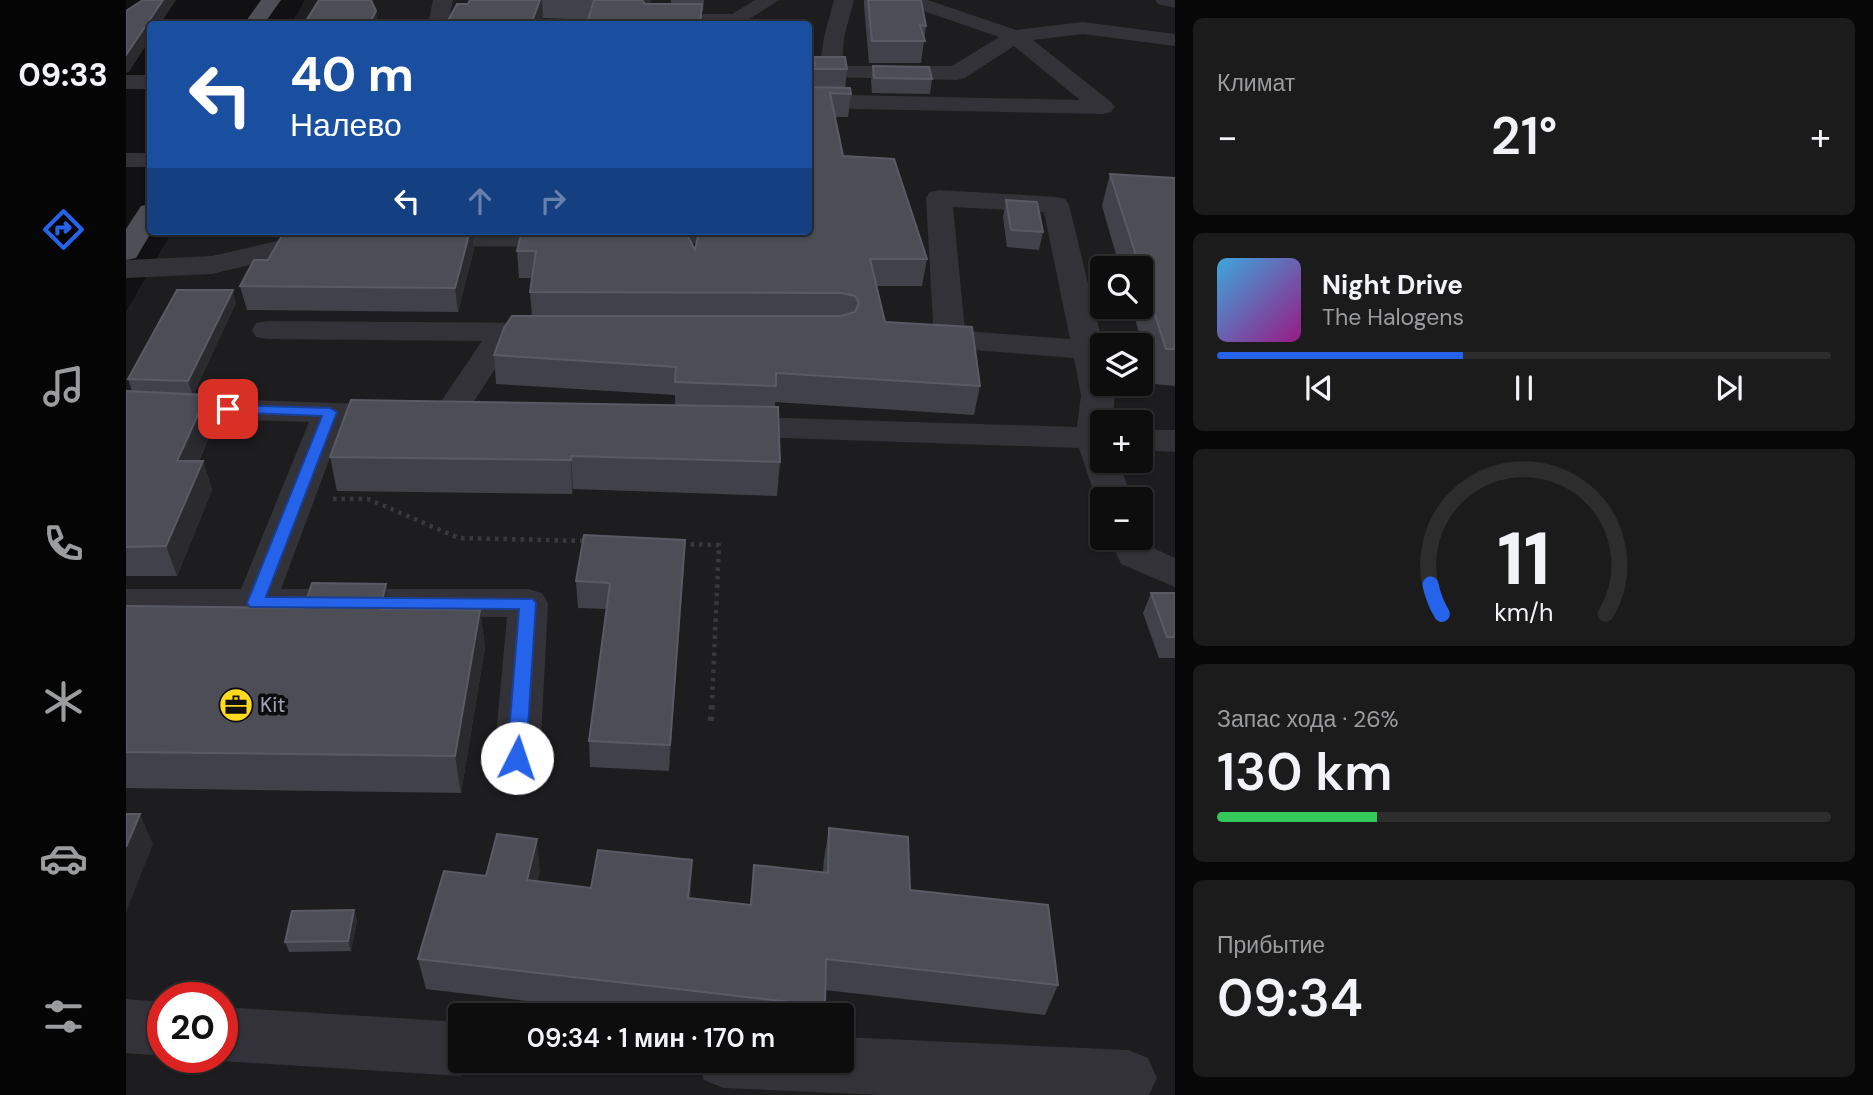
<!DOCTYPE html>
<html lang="ru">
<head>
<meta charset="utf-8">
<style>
	body { margin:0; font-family:"DM Sans",sans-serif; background:#1b1b1c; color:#f1f3f6; height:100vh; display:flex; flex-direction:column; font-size:26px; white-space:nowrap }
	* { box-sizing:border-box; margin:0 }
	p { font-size:23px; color:#9a9c9e }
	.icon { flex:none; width:38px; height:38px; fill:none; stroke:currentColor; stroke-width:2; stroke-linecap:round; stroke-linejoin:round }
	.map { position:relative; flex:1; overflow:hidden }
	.details { display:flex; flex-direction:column; gap:18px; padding:18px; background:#070708; width:698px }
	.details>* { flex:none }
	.guide { position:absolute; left:21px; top:21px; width:665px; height:214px; border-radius:7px; box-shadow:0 2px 5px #0004,0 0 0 2px #2d2d2e; background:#1a4fa0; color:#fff; overflow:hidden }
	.buttons { position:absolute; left:964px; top:256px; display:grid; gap:14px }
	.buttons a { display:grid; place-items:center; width:63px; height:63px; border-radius:7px; background:#0d0d0e; box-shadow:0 2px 5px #0004,0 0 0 2px #2d2d2e; font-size:35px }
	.speed { position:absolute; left:21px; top:982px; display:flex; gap:14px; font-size:35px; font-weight:700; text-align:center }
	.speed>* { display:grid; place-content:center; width:91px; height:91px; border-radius:50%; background:#0d0d0e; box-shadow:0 2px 5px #0004,0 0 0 2px #2d2d2e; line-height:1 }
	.speed .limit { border:10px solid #d22; background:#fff; color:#111 }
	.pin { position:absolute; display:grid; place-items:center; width:60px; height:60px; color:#fff; margin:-30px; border-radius:14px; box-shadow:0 4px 10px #0006 }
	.me { position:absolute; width:77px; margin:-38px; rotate:4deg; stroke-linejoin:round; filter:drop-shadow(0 0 5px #0008) }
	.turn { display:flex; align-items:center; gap:24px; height:147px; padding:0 28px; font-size:32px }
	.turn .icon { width:91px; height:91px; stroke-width:2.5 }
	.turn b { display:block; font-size:49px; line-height:60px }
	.lanes { display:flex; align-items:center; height:66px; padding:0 28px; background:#0003; justify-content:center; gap:35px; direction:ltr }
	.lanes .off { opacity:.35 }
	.big { font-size:52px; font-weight:600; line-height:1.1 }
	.details .tile { flex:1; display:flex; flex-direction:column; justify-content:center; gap:10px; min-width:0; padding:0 24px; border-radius:10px; background:#1b1b1c }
	.details .dial { align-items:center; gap:0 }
	.dial svg { height:182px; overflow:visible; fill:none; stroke:#2d2d2e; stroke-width:7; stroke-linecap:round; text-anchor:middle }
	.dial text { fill:#f1f3f6; stroke:none }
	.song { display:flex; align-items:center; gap:21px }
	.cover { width:84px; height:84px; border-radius:10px; background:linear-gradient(135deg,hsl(200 70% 55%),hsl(310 70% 35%)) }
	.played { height:7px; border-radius:4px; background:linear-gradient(90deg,#2563eb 40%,#2d2d2e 40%) }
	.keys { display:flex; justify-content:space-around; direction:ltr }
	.heat { display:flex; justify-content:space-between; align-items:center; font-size:38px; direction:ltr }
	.charge { height:10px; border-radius:5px; background:linear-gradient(90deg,#34c759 26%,#2d2d2e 0) }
	.trip { position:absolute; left:322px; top:1003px; width:406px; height:70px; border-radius:7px; background:#0d0d0e; box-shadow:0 2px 5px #0004,0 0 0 2px #2d2d2e; font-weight:600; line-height:70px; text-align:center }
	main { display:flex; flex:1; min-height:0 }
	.tab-bar { display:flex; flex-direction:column; width:126px; justify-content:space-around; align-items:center; background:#050506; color:#9a9c9e }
	.tab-bar .icon { width:49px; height:49px }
	.tab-bar .current { color:#2563eb }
	.tab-bar b { font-size:32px; color:#f1f3f6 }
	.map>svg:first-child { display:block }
</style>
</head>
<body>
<main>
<nav class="tab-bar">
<b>09:33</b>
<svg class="icon current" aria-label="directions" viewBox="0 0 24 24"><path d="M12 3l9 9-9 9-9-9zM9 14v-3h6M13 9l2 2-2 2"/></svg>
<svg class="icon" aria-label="music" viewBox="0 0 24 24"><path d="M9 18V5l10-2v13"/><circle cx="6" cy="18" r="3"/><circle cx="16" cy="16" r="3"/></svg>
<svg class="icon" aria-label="phone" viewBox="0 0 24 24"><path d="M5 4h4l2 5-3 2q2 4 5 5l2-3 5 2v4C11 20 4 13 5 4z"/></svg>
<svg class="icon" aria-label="climate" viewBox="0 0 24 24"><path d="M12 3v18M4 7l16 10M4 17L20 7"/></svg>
<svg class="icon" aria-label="car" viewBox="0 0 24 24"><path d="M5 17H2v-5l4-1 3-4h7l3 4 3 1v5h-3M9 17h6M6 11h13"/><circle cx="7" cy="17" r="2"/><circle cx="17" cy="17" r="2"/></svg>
<svg class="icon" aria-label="filters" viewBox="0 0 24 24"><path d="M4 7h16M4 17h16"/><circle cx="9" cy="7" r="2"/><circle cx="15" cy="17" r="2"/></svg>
</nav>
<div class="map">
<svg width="1049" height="1095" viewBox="0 0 1049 1095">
	<rect width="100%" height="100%" fill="#111113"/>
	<path fill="#1d1d20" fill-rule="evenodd" d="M179 0H1049V1095H0V312L46 231H682V24H165ZM976 268H1015V306H976ZM976 345H1015V383H976ZM976 422H1015V460H976ZM976 499H1015V537H976ZM37 998H96V1057H37ZM334 1015H716V1060H334Z"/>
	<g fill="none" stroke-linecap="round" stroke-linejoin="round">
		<g stroke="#38383f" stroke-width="4.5" stroke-dasharray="3.5 5" stroke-linecap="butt">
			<path d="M207 499H242L333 538 463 541"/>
			<path d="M556 544 593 545 586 702"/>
		</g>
		<path stroke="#38383f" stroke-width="6" stroke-dasharray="4.5 7" stroke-linecap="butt" d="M585 721 586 700"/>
		<g fill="#323238" fill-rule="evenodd">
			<path d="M307 0H327L322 24H302Z"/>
			<path d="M629 0H653L616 24H519L515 20 518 16 525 14H606Z"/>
			<path d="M708 0H728L718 37 716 66H826L873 37 786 7 768 4 765 0H802L890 30 957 22 1049 34V46L957 34 907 40 985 102 989 107 985 112 977 114 682 108V94L954 100 888 46 839 78 831 80 696 77 693 72 698 37Z"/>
			<path d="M1029 0H1049V8L1032 4Z"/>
			<rect x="0" y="75" width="24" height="14"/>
			<rect x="0" y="153" width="24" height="14"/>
			<path d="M813 190 930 197 939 199 943 205 977 345 976 383H986L989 395 986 422H976V460H992L1006 499H976L975 507 970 499 953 448 600 436 588 433 583 426 588 419 600 416 951 427 955 395 948 358 824 348 813 346 808 339 800 198 804 192ZM827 207 918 212 944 339 839 331Z"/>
			<path d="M195 231H244L240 237 86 274 0 278V260L86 256Z"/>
			<path d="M289 231H448L457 233 461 239 457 245 447 247 294 246 284 244 280 238Z"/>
			<path d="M510 231H583C566 255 526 251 501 245L497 239 501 233Z"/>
			<path d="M141 321 422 323 433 325 437 332 433 339 387 341 334 423 322 426 310 423 305 416 356 341 141 339 130 337 126 330 130 323Z"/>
			<path d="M0 396 271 405 283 408 288 415 283 422 271 425 217 423 155 589H402L416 593 422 603 414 758 407 771 391 776 375 771 368 758 381 617H0V589H115L183 422 0 416Z"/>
			<path d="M1015 430H1049V452L1015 450Z"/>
			<path d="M1015 528 1025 547 1049 558V587L995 564 983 537H1015Z"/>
			<path d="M0 999 37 1002V1056L0 1053Z"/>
			<path d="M96 1007 334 1022V1060H357L354 1068 334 1076 96 1061 87 1057H96Z"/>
			<path d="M716 1037 1002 1050 1022 1058 1031 1078 1023 1095H757L598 1088 578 1080 570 1060H716Z"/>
		</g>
		<g fill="#4e4e57" fill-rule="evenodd">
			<path d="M135 0H155L138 24H118Z"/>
			<path d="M24 204 26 231 10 258 0 260V229L15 206Z"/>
		</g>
	</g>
	<g fill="#414249">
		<path d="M344 0H525V4H545V0H578L577 11H576V24L417 18 415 24H320L342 4Z"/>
		<path d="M738 0H795L800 26 795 63H743L738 5Z"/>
		<path d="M688 57 721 69 719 88 725 94 722 117H709L717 156 801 259 796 286H751L759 322 854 386 848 415 649 402 654 462 651 496 447 489 446 494 211 491 204 457 549 405V395L370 384 368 355 406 316 404 292 406 278H393L391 251 569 250 682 231V69L687 66Z"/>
		<path d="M747 66 806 79 804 94 746 93 745 81Z"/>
		<path d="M984 174 1049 178V386L1029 384 1005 306H1015V268H994L976 206Z"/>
		<path d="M880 200 917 232 913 250 881 247 877 217Z"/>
		<path d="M170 231H346L348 249 332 312 121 310 114 286 142 260Z"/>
		<path d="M110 303 67 394 81 395 89 423 73 461H77L86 490 51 576H0V391H6L2 379Z"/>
		<path d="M558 566 543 771 464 767 463 741 481 609 452 608 450 581Z"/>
		<path d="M260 584 265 609 354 610 359 647 335 793 0 788V606L178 608Z"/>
		<path d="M1025 593H1049V658H1033L1017 613Z"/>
		<path d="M703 828 784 890 932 985 919 1015 699 990V1006L697 1015H520L300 989 292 959 360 876 414 870 411 882 465 888 565 891 564 898 624 905 628 865 697 873 698 859Z"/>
		<path d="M228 910 231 920 225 951 163 952 159 942Z"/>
	</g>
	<g fill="#2a2a2f">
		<path d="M37 0H50L34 24H24V39L3 72 0 73V55Z"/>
		<path d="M414 0H416L417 18 415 24H405Z"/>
		<path d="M513 0H525V11Z"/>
		<path d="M250 11 252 24H243Z"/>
		<path d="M90 231H130L92 236Z"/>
		<path d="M344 231H346L348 249 332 312 329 288Z"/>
		<path d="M107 290 110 303 67 396 62 381Z"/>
		<path d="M81 395 89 423 60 490 51 461Z"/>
		<path d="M445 456 447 489 446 494 445 460Z"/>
		<path d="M77 461 86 490 51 576 40 546Z"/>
		<path d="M559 540 558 566 543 771 544 745Z"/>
		<path d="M260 584 268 620 254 609Z"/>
		<path d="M354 610 359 647 335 793 329 756Z"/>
		<path d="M14 814 27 844 0 912V847Z"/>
		<path d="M411 839 414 870 405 911 401 880Z"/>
		<path d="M566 860 565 891 560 929 562 898Z"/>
		<path d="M228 910 231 920 225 951 222 941Z"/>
	</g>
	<g fill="#4c4d55" stroke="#595a64" stroke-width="2">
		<path d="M17 0H37L0 55V11Z"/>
		<path d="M193 0H245L250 11 243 24H178Z"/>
		<path d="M344 0H414L405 24H320L331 4H342Z"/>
		<path d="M468 0H516L519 4H576L574 24H461Z"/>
		<path d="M742 0H795L800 26 794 25 799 41H746Z"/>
		<path d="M688 57H719L721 69H682V66H689Z"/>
		<path d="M747 66 803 67 806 79 748 78Z"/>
		<path d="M682 86 684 87 724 88 725 94 704 93 717 156 768 159 801 259H744L759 322 846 327 854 386 650 373V386L549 382 550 367 368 355 378 328 386 316H715L729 312 733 303 729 296 715 293 404 292 410 251H391L396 231H559L569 250 573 231H682Z"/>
		<path d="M984 174 1049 178V349H1040Z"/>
		<path d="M880 200 911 202 917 232 885 230Z"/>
		<path d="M170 231H344L329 288 114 286 128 260H142L157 234Z"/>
		<path d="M51 290H107L62 381 2 379Z"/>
		<path d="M0 391 81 395 51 461H77L40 546 0 547Z"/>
		<path d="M225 400 652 407 654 462 445 456V460L204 457Z"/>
		<path d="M458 535 559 540 544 745 463 741 484 583 450 581Z"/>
		<path d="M186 583 260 584 254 609 354 610 329 756 0 752V606L178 608Z"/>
		<path d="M1025 593H1049V637H1041Z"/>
		<path d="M0 814H14L0 847Z"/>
		<path d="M703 828 782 837 784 890 922 905 932 985 700 959 699 1006 292 959 318 871 360 876 371 834 411 839 401 880 465 888 472 850 566 860 562 898 625 905 628 865 702 873Z"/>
		<path d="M228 910 222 941 159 942 166 911Z"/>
	</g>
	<path fill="#2563eb" stroke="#184099" stroke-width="2" d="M102 405 204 408 211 412 140 597 407 599 410 603 400 758 397 763 391 765 384 763 381 758 393 609 124 607 121 603 196 416 97 412V406Z"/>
	<defs>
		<g id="office-disc" transform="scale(1.75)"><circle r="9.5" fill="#ffda1d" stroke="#0c0c0e"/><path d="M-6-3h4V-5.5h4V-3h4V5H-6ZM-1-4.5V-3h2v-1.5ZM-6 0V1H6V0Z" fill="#111"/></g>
	</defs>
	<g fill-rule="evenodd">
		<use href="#office-disc" x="110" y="705"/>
	</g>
	<g text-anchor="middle" stroke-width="7" stroke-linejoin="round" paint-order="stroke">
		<g font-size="21" fill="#a1a4b5" stroke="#0c0c0e" text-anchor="start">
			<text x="134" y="712">Kit</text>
		</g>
	</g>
</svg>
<div class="buttons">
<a><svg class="icon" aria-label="search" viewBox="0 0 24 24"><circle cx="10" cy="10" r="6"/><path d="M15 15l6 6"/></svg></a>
<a><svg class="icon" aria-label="layers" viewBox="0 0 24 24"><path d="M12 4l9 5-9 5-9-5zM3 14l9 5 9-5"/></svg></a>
<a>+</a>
<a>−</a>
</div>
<div class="speed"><div class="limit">20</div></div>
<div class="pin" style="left:102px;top:409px;background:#d93025"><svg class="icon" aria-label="arrive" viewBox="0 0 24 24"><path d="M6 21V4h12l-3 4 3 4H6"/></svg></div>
<svg class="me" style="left:391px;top:758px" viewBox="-20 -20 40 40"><circle r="19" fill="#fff"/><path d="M0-13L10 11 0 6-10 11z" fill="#2563eb"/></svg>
<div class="trip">09:34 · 1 мин · 170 m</div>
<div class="guide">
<div class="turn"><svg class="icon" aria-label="left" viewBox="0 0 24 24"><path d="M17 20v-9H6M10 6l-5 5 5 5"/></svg><div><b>40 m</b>Налево</div></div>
<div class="lanes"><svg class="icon" aria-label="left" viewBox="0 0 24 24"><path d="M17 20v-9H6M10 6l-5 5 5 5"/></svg><svg class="icon off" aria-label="ahead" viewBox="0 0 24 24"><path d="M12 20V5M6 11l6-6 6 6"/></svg><svg class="icon off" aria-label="right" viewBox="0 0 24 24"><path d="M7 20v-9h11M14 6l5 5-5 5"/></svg></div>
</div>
</div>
<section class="details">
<div class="tile"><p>Климат</p>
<div class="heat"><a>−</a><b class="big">21°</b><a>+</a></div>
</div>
<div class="tile">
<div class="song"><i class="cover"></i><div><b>Night Drive</b><p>The Halogens</p></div></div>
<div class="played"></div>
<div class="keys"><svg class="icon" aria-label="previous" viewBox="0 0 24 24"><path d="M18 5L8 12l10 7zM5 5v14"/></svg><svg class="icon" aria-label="pause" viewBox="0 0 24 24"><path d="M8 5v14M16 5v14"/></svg><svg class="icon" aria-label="next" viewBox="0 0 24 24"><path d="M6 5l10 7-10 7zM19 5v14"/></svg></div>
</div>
<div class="tile dial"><svg viewBox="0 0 100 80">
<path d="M14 69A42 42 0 1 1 86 69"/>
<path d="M14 69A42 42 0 0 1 9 56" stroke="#2563eb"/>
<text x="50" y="56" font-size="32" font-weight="700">11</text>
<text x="50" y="72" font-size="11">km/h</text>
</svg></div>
<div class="tile"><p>Запас хода · 26%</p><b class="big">130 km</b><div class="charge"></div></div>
<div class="tile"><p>Прибытие</p><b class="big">09:34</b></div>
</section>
</main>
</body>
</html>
